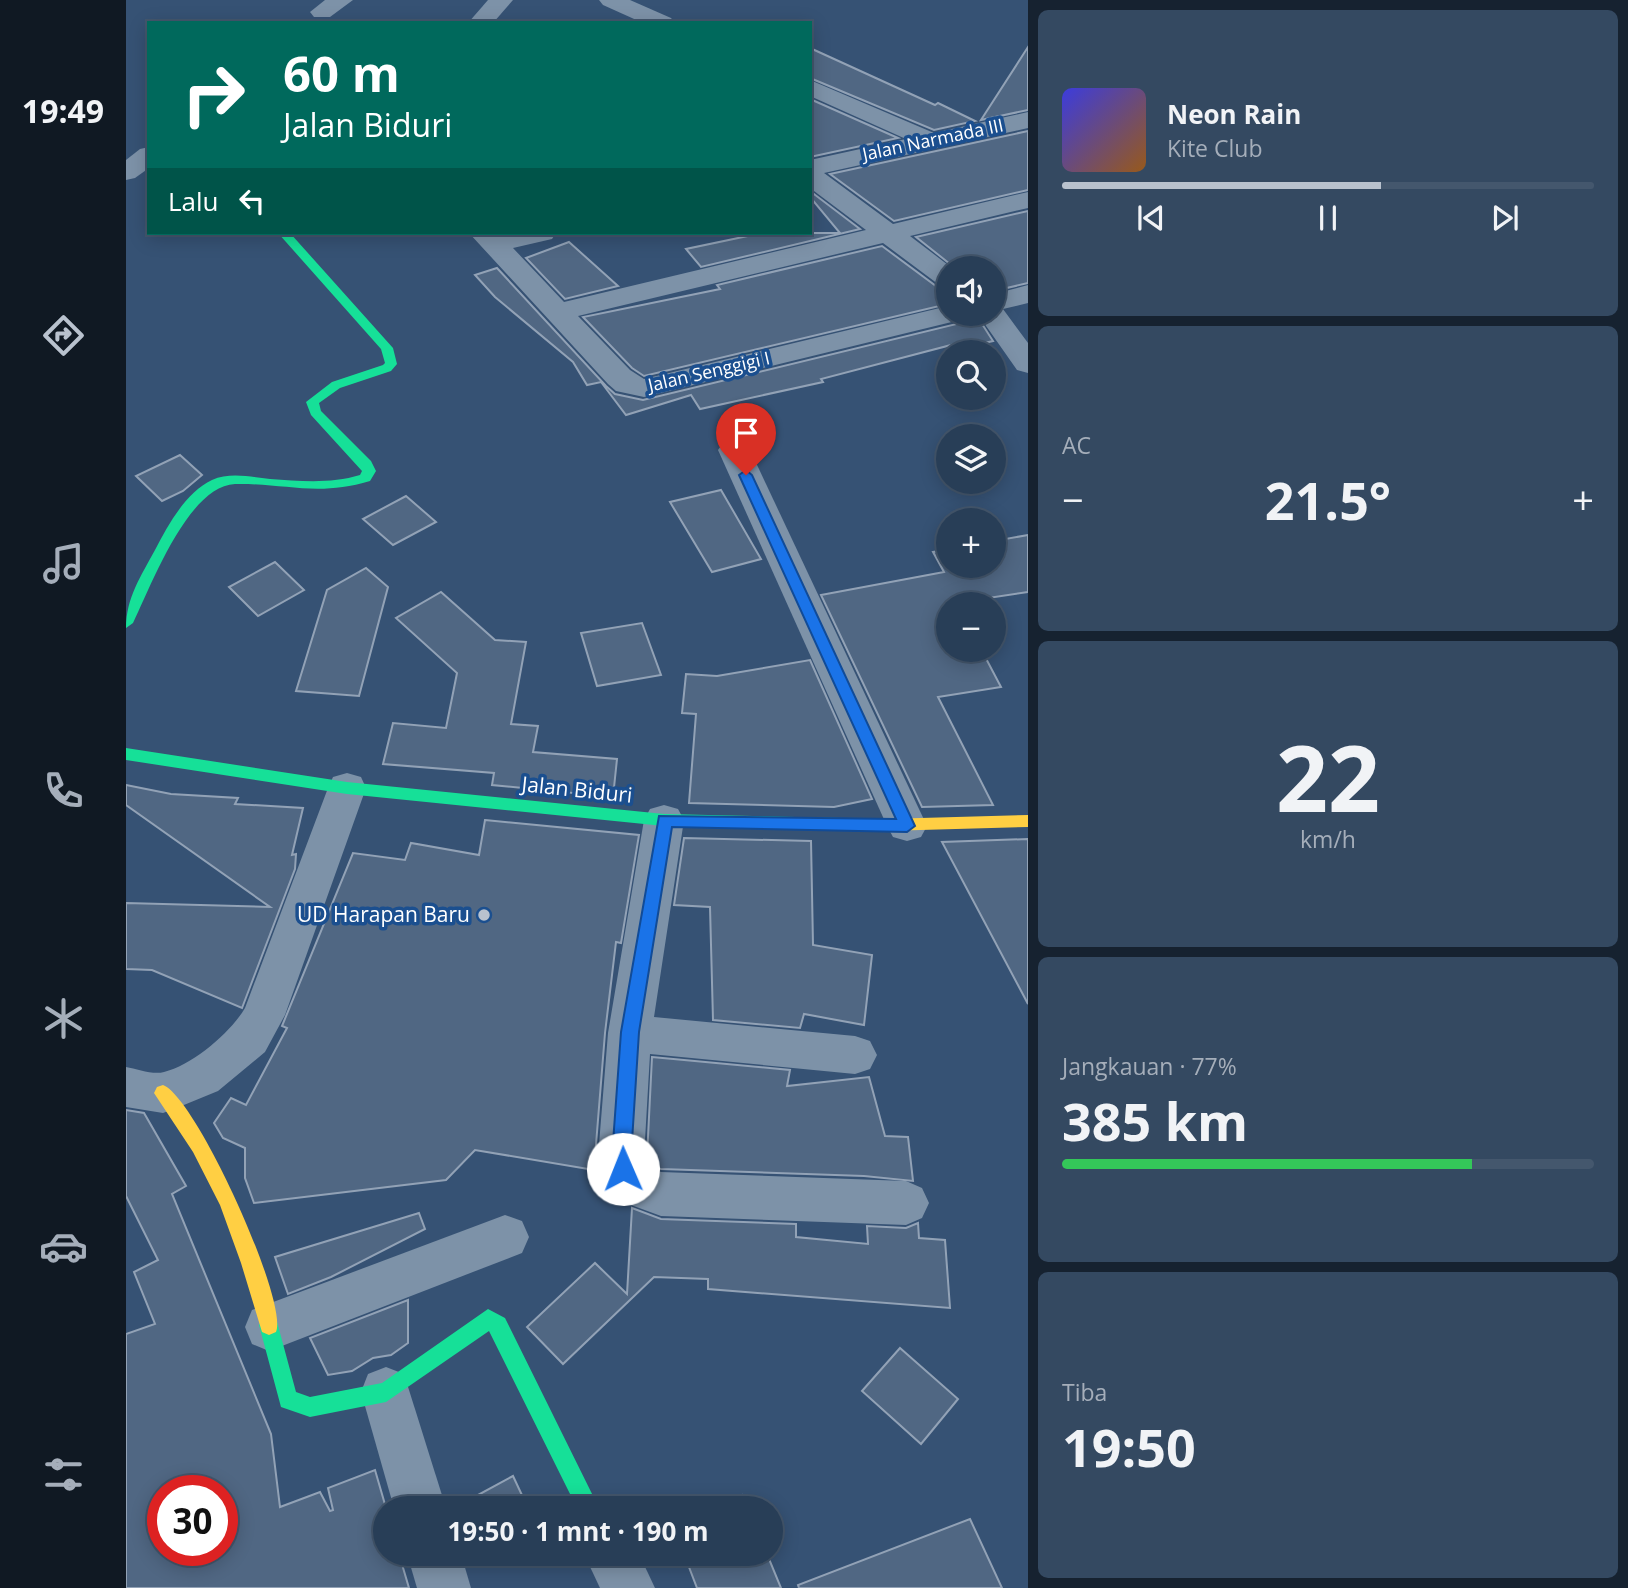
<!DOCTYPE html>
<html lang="id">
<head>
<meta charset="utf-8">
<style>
	body { margin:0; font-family:"Open Sans",sans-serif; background:#344961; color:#f1f3f6; height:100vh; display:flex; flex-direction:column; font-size:26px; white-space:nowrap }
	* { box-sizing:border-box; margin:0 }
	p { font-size:23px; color:#a5aeba }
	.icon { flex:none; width:38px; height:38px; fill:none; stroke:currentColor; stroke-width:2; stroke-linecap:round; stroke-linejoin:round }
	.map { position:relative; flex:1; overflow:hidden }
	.drawer { display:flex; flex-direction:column; gap:10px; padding:10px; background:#162230; width:600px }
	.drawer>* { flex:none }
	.hud { position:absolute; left:21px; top:21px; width:665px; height:214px; border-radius:0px; box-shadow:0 4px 18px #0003,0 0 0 2px #44576d; background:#00695c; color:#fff; overflow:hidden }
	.fabs { position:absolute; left:810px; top:256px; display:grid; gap:14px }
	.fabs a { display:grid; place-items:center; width:70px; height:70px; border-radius:50%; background:#283e57; box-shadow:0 4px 18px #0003,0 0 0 2px #44576d; font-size:35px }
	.speed { position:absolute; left:21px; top:1475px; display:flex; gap:14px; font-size:35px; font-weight:700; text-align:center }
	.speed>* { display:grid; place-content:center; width:91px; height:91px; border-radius:50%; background:#283e57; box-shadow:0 4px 18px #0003,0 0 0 2px #44576d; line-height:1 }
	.speed .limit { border:10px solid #d22; background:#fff; color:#111 }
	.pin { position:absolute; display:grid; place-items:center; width:60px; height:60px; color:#fff; margin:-72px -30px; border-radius:50% 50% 50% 0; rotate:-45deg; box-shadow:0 0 7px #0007 }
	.pin .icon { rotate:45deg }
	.me { position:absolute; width:77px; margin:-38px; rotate:359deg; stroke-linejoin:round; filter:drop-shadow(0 0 5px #0008) }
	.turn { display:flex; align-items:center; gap:24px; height:147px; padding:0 21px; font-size:32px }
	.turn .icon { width:91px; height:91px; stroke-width:2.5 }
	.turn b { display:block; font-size:49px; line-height:60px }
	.then { display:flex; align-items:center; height:66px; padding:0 21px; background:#0003; gap:14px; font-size:26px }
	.big { font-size:52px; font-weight:700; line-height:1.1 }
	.drawer .card { flex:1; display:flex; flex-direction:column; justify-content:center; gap:10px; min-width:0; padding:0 24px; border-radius:10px; background:#344961 }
	.drawer .dial { align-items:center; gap:0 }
	.dial b { font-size:91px; line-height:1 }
	.song { display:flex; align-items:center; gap:21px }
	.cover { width:84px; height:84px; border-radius:10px; background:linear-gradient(135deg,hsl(240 70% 55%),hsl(30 70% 35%)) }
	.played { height:7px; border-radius:4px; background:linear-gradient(90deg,#b9c2ce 60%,#44576d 60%) }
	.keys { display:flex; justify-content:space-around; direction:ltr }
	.heat { display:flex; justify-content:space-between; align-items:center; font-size:38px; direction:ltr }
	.charge { height:10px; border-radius:5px; background:linear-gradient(90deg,#34c759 77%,#44576d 0) }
	.trip { position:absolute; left:247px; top:1496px; width:410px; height:70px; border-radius:35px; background:#283e57; box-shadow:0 4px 18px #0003,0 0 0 2px #44576d; font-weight:700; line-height:70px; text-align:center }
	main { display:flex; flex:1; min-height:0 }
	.tab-bar { display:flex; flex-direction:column; width:126px; justify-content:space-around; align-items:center; background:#101923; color:#a5aeba }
	.tab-bar .icon { width:49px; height:49px }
	.tab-bar .active { color:#b9c2ce }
	.tab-bar b { font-size:32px; color:#f1f3f6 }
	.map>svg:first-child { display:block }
</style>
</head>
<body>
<main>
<nav class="tab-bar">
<b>19:49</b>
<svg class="icon active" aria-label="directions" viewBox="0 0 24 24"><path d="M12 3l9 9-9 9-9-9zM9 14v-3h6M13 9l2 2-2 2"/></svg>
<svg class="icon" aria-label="music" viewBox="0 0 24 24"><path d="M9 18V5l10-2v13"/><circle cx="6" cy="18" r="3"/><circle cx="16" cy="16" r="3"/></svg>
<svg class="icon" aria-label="phone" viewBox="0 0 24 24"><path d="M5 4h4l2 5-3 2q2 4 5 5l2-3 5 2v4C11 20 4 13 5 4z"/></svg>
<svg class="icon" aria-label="climate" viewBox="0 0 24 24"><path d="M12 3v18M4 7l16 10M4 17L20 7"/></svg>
<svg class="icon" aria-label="car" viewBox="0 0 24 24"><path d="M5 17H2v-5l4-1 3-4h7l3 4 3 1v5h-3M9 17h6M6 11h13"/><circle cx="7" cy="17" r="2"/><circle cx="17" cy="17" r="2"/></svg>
<svg class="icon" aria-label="filters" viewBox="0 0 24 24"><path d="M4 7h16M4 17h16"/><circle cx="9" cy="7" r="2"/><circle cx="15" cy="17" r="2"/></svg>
</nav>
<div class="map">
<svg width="902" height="1588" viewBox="0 0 902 1588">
	<rect width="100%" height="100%" fill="#365274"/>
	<g fill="#506783" stroke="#92a2b6" stroke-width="2" fill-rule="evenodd">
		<path d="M902 47V110L855 120Z"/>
		<path d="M684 48 809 105 812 103 849 121 808 130 684 78Z"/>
		<path d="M684 99 772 138 684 157Z"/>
		<path d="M902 131V190L768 221 704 174Z"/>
		<path d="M684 191 734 229 575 267 560 249 636 233H714L684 197Z"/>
		<path d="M902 211V283L868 291V268H829L790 237Z"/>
		<path d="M443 242 492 286 439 299 400 258Z"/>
		<path d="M756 246 810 286 822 289V304L518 376 506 368 457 317 594 289 591 285Z"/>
		<path d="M371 268 480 386 489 394 517 400 839 322 844 313H849L867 341 833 349 829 344 695 379 697 382 574 409 565 395 500 415 475 382 461 385 447 362 369 297 349 275Z"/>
		<path d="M54 455 76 475 57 491 36 501 10 476Z"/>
		<path d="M595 490 635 559 586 572 544 502Z"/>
		<path d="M280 496 310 522 267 545 237 519Z"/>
		<path d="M902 535V592L822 604V649H855L875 687 812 697 867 805 796 807 695 595 818 572 807 552 822 549V565H868V541Z"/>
		<path d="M149 562 178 590 132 616 103 587Z"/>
		<path d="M240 568 262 587 233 696 170 691 201 590Z"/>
		<path d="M315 592 369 640 400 642 385 724 412 726 407 752 491 759 487 797 366 785 368 773 257 764 267 723 320 728 331 673 270 618Z"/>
		<path d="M516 623 535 675 471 686 455 633Z"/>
		<path d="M684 660 746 799 708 807 563 803 570 714 556 713 560 674 591 676Z"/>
		<path d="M0 785 45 794 112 798 109 804 177 808 166 855 170 854 169 869 116 1008 26 970 0 969V903L144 907 0 805Z"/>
		<path d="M359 820 513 835 495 943 490 942 479 1033 469 1157 474 1171 349 1150 320 1180 128 1203 119 1178V1148L97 1138 88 1123 105 1098 120 1105 161 1028 156 1026 227 853 279 860 285 843 353 855Z"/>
		<path d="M558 838 685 841 687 945 746 955 738 1025 678 1014 674 1028 587 1020 584 907 548 905Z"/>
		<path d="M902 839V1004L816 842Z"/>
		<path d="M526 1057 664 1070 661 1086 743 1077 759 1136 782 1137 787 1181 738 1176 535 1169 523 1166 521 1157Z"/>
		<path d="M0 1110 18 1113 60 1186 46 1194 145 1434 154 1507 194 1492 204 1511 207 1510 202 1488 249 1470 260 1508 259 1554H273L283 1588H0V1334L29 1324 8 1272 32 1260 0 1196ZM37 1491H96V1550H37Z"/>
		<path d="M506 1208 535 1219 670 1224V1237L742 1244 741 1226 780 1228 792 1223 793 1238 819 1240 824 1308 582 1289V1279L528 1277 437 1364 401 1327 469 1263 501 1294Z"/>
		<path d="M293 1213 299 1229 205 1277 162 1294 149 1257Z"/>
		<path d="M282 1300V1343L265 1355 247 1358 226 1371 202 1375 184 1338Z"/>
		<path d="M774 1348 832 1399 795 1444 736 1391Z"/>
		<path d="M387 1476 402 1508H328Z"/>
		<path d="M616 1495 622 1508H582Z"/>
		<path d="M844 1519 876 1588H673L672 1585Z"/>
		<path d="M558 1554H641L655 1588H571Z"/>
	</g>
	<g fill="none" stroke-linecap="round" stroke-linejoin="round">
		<g fill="#7d92a8" fill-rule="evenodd">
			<path d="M199 0H227L204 17H188L184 12Z"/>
			<path d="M362 0H387L367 23H342Z"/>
			<path d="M473 0H504L545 18 549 23H517L477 5Z"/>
			<path d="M684 80 808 133 902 112V128L698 173 767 224 902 192V208L784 236 826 268H822V287L812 284 757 243 452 316 504 370 518 379 822 306V313H842L838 319 518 397 490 391 482 384 343 233H430L426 239 387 248 438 302 740 230 684 188V160L780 139 684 96Z"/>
			<path d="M23 147V168L9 178 0 180V160L14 149Z"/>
			<path d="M902 285V303L877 309 902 343V373L891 370 851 313H868V294Z"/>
			<path d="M608 440 619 443 624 450 801 826 795 837 781 841 767 837 761 826 592 450 597 443Z"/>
			<path d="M221 773 235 777 240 788 159 1015 139 1052 92 1091 53 1107 37 1113 0 1107V1067C11 1069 27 1075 38 1072 67 1065 105 1032 119 1008L202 788 207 777Z"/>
			<path d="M538 805 552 809 558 820 528 1017 729 1036 744 1041 751 1055 744 1069 729 1074 524 1054 518 1157 521 1168 535 1172 780 1181 796 1188 803 1203 796 1218 780 1225 535 1216 486 1198 472 1157 482 1033 518 820 524 809Z"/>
			<path d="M379 1215 396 1221 403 1237 396 1253 143 1351 126 1344 119 1327 126 1310Z"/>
			<path d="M260 1367 278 1374 320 1508H268L235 1392 242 1374Z"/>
			<path d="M281 1554H335L345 1588H291Z"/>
			<path d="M458 1554H513L529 1588H474Z"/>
		</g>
		<g fill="#16e098" fill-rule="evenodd">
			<path d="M152 233H164L267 348 271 364 265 371 214 388 193 403 195 411 245 461 250 471 244 481C191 497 159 483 109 484 62 486 25 586 7 623L0 628C0 598 15 576 29 550 42 525 60 492 86 480 104 472 125 477 144 479 174 481 205 484 234 475L236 471 185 415 180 402 206 382 257 365 259 363 255 349Z"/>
			<path d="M0 748 221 782 538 814 759 819 765 821 767 825 765 829 759 831 538 826 221 794 0 760Z"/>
			<path d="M362 1309 379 1318 473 1508H451L363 1331 260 1402 184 1417 155 1407 133 1325 136 1318 143 1315 150 1318 170 1392 184 1397 256 1383Z"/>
		</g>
		<g fill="#ffcf43" fill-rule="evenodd">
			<path d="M902 815V827L759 831 753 829 751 825 753 821 759 819Z"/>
			<path d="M37 1085C70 1097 163 1302 150 1332L143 1335 136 1332 115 1263 94 1205 67 1152 28 1093 31 1087Z"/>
		</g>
	</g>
	<path fill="#1a73e8" stroke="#114b97" stroke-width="2" d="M620 470 626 475 789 826 781 832 546 827 513 1032 505 1157 507 1169 504 1176 497 1178 491 1176 486 1157 495 1032 533 816 770 819 613 475Z"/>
	<circle fill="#b9c2ce" stroke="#1b4f8f" stroke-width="2.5" cx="358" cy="915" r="7"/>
	<g text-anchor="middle" stroke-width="7" stroke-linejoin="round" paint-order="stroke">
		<g font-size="18" fill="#fff" stroke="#1b4f8f">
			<text transform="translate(807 140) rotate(-12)" y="6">Jalan Narmada III</text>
			<text transform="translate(583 372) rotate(-13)" y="6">Jalan Senggigi I</text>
		</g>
		<g font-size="21" fill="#fff" stroke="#1b4f8f">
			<text transform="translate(451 790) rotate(6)" y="7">Jalan Biduri</text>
		</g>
		<g font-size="21" fill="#fff" stroke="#1b4f8f" text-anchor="end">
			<text x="344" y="922">UD Harapan Baru</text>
		</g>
	</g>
</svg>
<div class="fabs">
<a><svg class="icon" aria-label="sound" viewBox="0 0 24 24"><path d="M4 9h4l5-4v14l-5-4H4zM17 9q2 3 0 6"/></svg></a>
<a><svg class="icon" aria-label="search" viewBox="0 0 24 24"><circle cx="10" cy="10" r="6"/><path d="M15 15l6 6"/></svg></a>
<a><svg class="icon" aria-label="layers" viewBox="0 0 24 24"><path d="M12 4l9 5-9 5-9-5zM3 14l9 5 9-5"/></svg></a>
<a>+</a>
<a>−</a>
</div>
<div class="speed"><div class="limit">30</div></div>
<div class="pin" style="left:620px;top:475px;background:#d93025"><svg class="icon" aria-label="arrive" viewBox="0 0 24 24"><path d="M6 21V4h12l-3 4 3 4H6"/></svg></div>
<svg class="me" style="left:497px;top:1169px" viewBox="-20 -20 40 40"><circle r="19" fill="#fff"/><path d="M0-13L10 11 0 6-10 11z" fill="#1a73e8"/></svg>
<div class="trip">19:50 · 1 mnt · 190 m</div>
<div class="hud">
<div class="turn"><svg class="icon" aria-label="right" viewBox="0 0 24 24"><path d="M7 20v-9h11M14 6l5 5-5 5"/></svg><div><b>60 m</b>Jalan Biduri</div></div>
<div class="then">Lalu<svg class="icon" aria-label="left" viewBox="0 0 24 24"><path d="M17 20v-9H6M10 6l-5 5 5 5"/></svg></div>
</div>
</div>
<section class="drawer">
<div class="card">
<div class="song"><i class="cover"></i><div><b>Neon Rain</b><p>Kite Club</p></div></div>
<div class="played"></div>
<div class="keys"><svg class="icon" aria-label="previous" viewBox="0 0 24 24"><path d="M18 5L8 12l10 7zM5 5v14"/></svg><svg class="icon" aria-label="pause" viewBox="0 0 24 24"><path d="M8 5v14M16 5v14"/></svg><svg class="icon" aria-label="next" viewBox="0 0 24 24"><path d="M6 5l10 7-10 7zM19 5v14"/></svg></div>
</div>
<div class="card"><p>AC</p>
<div class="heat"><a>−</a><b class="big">21.5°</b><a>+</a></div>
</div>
<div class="card dial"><b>22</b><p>km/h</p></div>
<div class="card"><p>Jangkauan · 77%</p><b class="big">385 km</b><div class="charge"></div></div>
<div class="card"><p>Tiba</p><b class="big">19:50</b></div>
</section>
</main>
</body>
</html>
